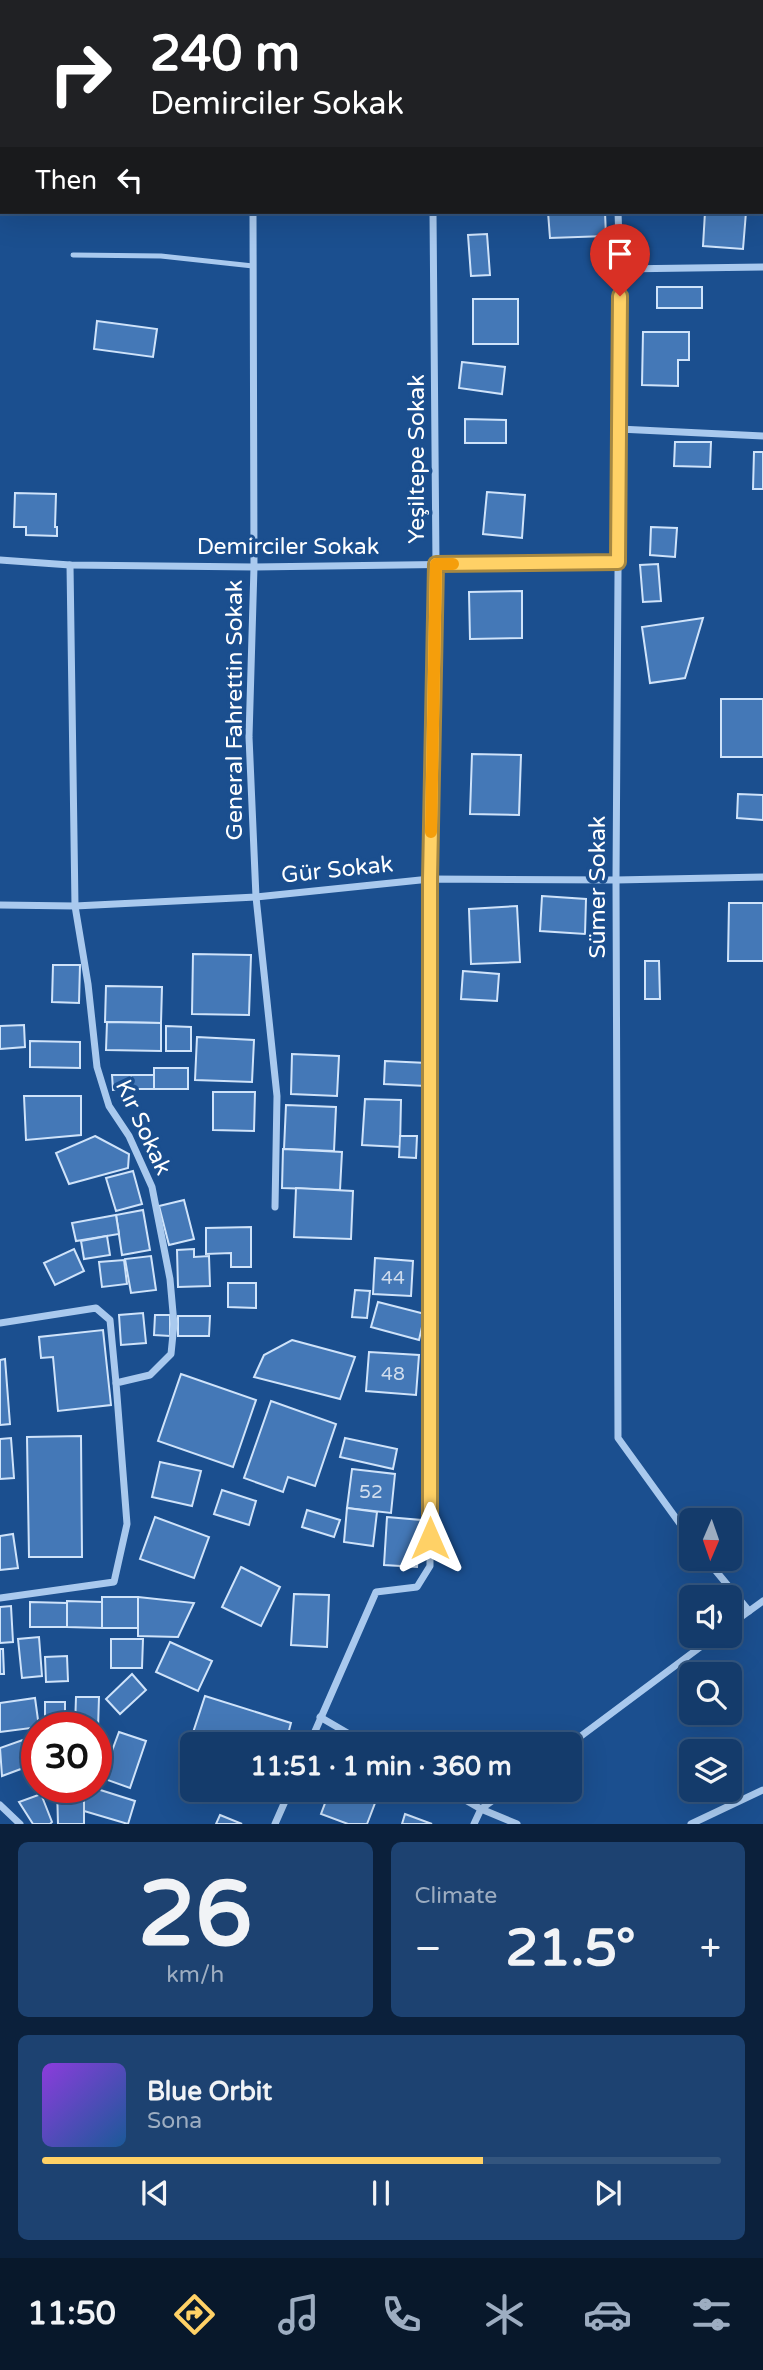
<!DOCTYPE html>
<html lang="en">
<head>
<meta charset="utf-8">
<style>
	body { margin:0; font-family:"Varela Round",sans-serif; background:#1d4271; color:#f1f3f6; height:100vh; display:flex; flex-direction:column; font-size:26px; white-space:nowrap }
	* { box-sizing:border-box; margin:0 }
	p { font-size:23px; color:#9dadc1 }
	.icon { flex:none; width:38px; height:38px; fill:none; stroke:currentColor; stroke-width:2; stroke-linecap:round; stroke-linejoin:round }
	.map { position:relative; height:1824px; overflow:hidden }
	.sheet { display:flex; flex-direction:column; gap:18px; padding:18px; background:#0b203b; flex:1 }
	.sheet>* { flex:none }
	.banner { position:absolute; left:0px; top:0px; width:763px; height:214px; box-shadow:0 7px 28px #0002,0 0 0 2px #33557e; background:#202124; color:#fff; overflow:hidden }
	.needle { width:46px; rotate:182deg }
	.buttons { position:absolute; left:679px; top:1508px; display:grid; gap:14px }
	.buttons a { display:grid; place-items:center; width:63px; height:63px; border-radius:10px; background:#143b6b; box-shadow:0 7px 28px #0002,0 0 0 2px #33557e; font-size:35px }
	.speed { position:absolute; left:21px; top:1712px; display:flex; gap:14px; font-size:35px; font-weight:700; text-align:center }
	.speed>* { display:grid; place-content:center; width:91px; height:91px; border-radius:50%; background:#143b6b; box-shadow:0 7px 28px #0002,0 0 0 2px #33557e; line-height:1 }
	.speed .limit { border:10px solid #d22; background:#fff; color:#111 }
	.pin { position:absolute; display:grid; place-items:center; width:60px; height:60px; color:#fff; margin:-72px -30px; border-radius:50% 50% 50% 0; rotate:-45deg; box-shadow:0 0 7px #0007 }
	.pin .icon { rotate:45deg }
	.me { position:absolute; width:77px; margin:-38px; rotate:0deg; stroke-linejoin:round; filter:drop-shadow(0 0 5px #0008) }
	.turn { display:flex; align-items:center; gap:24px; height:147px; padding:0 35px; font-size:32px }
	.turn .icon { width:91px; height:91px; stroke-width:2.5 }
	.turn b { display:block; font-size:49px; line-height:60px }
	.then { display:flex; align-items:center; height:66px; padding:0 35px; background:#0003; gap:14px; font-size:26px }
	.big { font-size:52px; font-weight:700; line-height:1.1 }
	.sheet .card { flex:1; display:flex; flex-direction:column; justify-content:center; gap:10px; min-width:0; padding:0 24px; border-radius:10px; background:#1d4271 }
	.sheet .dial { align-items:center; gap:0 }
	.dial b { font-size:91px; line-height:1 }
	.song { display:flex; align-items:center; gap:21px }
	.cover { width:84px; height:84px; border-radius:10px; background:linear-gradient(135deg,hsl(270 70% 55%),hsl(210 70% 35%)) }
	.played { height:7px; border-radius:4px; background:linear-gradient(90deg,#ffd166 65%,#33557e 65%) }
	.keys { display:flex; justify-content:space-around; direction:ltr }
	.heat { display:flex; justify-content:space-between; align-items:center; font-size:38px; direction:ltr }
	.sheet .tiles { flex:1; display:grid; gap:18px; grid-template-columns:1fr 1fr }
	.card:last-child { grid-column:span 2 }
	.trip { position:absolute; left:180px; top:1732px; width:402px; height:70px; border-radius:10px; background:#143b6b; box-shadow:0 7px 28px #0002,0 0 0 2px #33557e; font-weight:700; line-height:70px; text-align:center }
	.dock { display:flex; height:112px; justify-content:space-around; align-items:center; background:#08182b; color:#9dadc1 }
	.dock .icon { width:49px; height:49px }
	.dock .current { color:#ffd166 }
	.dock b { font-size:32px; color:#f1f3f6 }
	.map>svg:first-child { display:block }
</style>
</head>
<body>
<div class="map">
<svg width="763" height="1824" viewBox="0 0 763 1824">
	<rect width="100%" height="100%" fill="#1b4f8f"/>
	<g fill="#4478b7" stroke="#cfe3fa" stroke-width="2">
		<path d="M147 0H225L224 2Z"/>
		<path d="M763 24V71H761V25Z"/>
		<path d="M761 113H763V164L761 158Z"/>
		<path d="M548 212H605L606 236 550 238Z"/>
		<path d="M705 212H746L743 249 703 246Z"/>
		<path d="M487 234 490 275 471 276 468 235Z"/>
		<rect x="657" y="287" width="45" height="21"/>
		<rect x="473" y="299" width="45" height="45"/>
		<path d="M97 321 157 329 153 357 94 349Z"/>
		<path d="M643 332H689V360H678V386L642 385Z"/>
		<path d="M462 362 505 367 502 394 459 388Z"/>
		<path d="M465 419 506 420V443H465Z"/>
		<path d="M675 442H711L710 467 674 466Z"/>
		<path d="M754 452H763V489H753Z"/>
		<path d="M487 492 525 495 522 538 483 534Z"/>
		<path d="M15 493 56 494 55 527H57V536L26 535V527H14Z"/>
		<path d="M651 527 677 528 675 557 650 555Z"/>
		<path d="M658 564 661 601 643 602 640 565Z"/>
		<path d="M522 591V638L470 639 469 592Z"/>
		<path d="M703 618 685 678 650 683 642 627Z"/>
		<rect x="721" y="699" width="42" height="58"/>
		<path d="M472 754 521 755 519 815 470 814Z"/>
		<path d="M738 794 763 795V820L737 818Z"/>
		<path d="M542 896 586 899 585 934 540 931Z"/>
		<path d="M729 903H763V961H728Z"/>
		<path d="M517 906 520 962 471 964 469 909Z"/>
		<path d="M193 954 251 955 249 1015 192 1014Z"/>
		<path d="M645 961H659L660 999H645Z"/>
		<path d="M53 965H80L79 1003 52 1002Z"/>
		<path d="M463 971 499 974 497 1001 461 999Z"/>
		<path d="M106 986 162 987 161 1023 105 1022Z"/>
		<path d="M107 1022 161 1023V1051L106 1050Z"/>
		<path d="M24 1025 25 1047 0 1049V1026Z"/>
		<path d="M166 1026 191 1027V1051H166Z"/>
		<path d="M197 1037 254 1040 252 1082 195 1080Z"/>
		<path d="M30 1041 80 1042V1068L30 1067Z"/>
		<path d="M292 1054 339 1056 337 1096 291 1094Z"/>
		<path d="M385 1061 427 1063 426 1086 384 1084Z"/>
		<rect x="154" y="1068" width="34" height="21"/>
		<path d="M112 1075H131V1089L113 1090Z"/>
		<rect x="131" y="1075" width="23" height="14"/>
		<path d="M213 1092H255L254 1131 213 1130Z"/>
		<path d="M24 1096H81V1135L26 1140Z"/>
		<path d="M365 1099 401 1100 400 1147 362 1145Z"/>
		<path d="M286 1105 336 1107 334 1151 284 1149Z"/>
		<path d="M95 1136 129 1154 128 1168 69 1184 56 1153Z"/>
		<path d="M400 1136H417L416 1158 399 1157Z"/>
		<path d="M283 1149 342 1152 340 1190 282 1188Z"/>
		<path d="M133 1171 142 1204 116 1211 106 1178Z"/>
		<path d="M296 1188 353 1191 351 1239 294 1237Z"/>
		<path d="M184 1200 194 1239 169 1245 159 1206Z"/>
		<path d="M143 1210 150 1250 122 1255 116 1215Z"/>
		<path d="M116 1215 119 1234 76 1241 72 1223Z"/>
		<path d="M251 1227V1267H231V1253L206 1254V1228Z"/>
		<path d="M107 1236 110 1255 84 1259 81 1241Z"/>
		<path d="M74 1249 84 1271 55 1285 44 1263Z"/>
		<path d="M194 1249V1257L209 1256 210 1286 178 1287 177 1250Z"/>
		<path d="M151 1256 156 1290 131 1293 125 1259Z"/>
		<path d="M375 1258 413 1261 411 1296 373 1294Z"/>
		<path d="M124 1260 127 1284 102 1287 99 1262Z"/>
		<path d="M228 1283H256V1308L228 1307Z"/>
		<path d="M355 1290 370 1291 367 1318 352 1317Z"/>
		<path d="M378 1302 425 1314 419 1340 371 1327Z"/>
		<path d="M143 1313 146 1343 121 1345 119 1315Z"/>
		<path d="M155 1315H170V1336L154 1335Z"/>
		<path d="M178 1316H210L209 1336H178Z"/>
		<path d="M103 1330 111 1405 58 1411 53 1357 41 1358 39 1337Z"/>
		<path d="M292 1340 355 1357 340 1399 254 1377 264 1355Z"/>
		<path d="M369 1352 419 1355 416 1395 366 1391Z"/>
		<path d="M5 1359 10 1424 0 1425V1360Z"/>
		<path d="M181 1374 256 1400 233 1467 158 1441Z"/>
		<path d="M271 1401 336 1424 315 1486 288 1477 283 1492 244 1478Z"/>
		<path d="M81 1436 82 1557H29L27 1437Z"/>
		<path d="M11 1438 14 1478 0 1479V1439Z"/>
		<path d="M345 1438 397 1449 393 1469 340 1457Z"/>
		<path d="M160 1462 201 1471 192 1506 152 1497Z"/>
		<path d="M352 1469 395 1474 391 1513 347 1508Z"/>
		<path d="M222 1490 256 1501 249 1525 214 1514Z"/>
		<path d="M347 1508 377 1512 373 1546 344 1542Z"/>
		<path d="M307 1510 340 1520 334 1537 302 1527Z"/>
		<path d="M155 1517 209 1537 194 1578 140 1559Z"/>
		<path d="M387 1517 421 1520 417 1567 384 1565Z"/>
		<path d="M13 1534 18 1568 0 1570V1536Z"/>
		<path d="M241 1567 280 1587 261 1626 222 1607Z"/>
		<path d="M294 1594 329 1595 327 1647 291 1645Z"/>
		<rect x="102" y="1597" width="36" height="31"/>
		<path d="M138 1597 194 1603 178 1637 138 1636Z"/>
		<path d="M67 1601 102 1602V1628L67 1627Z"/>
		<path d="M30 1602 67 1603V1627H30Z"/>
		<path d="M11 1606 13 1642 0 1643V1607Z"/>
		<path d="M39 1637 42 1676 22 1678 18 1639Z"/>
		<path d="M111 1639H143L142 1668H111Z"/>
		<path d="M170 1642 212 1661 198 1691 156 1672Z"/>
		<path d="M0 1649H3L4 1674H0Z"/>
		<path d="M67 1656 68 1681 46 1682 45 1657Z"/>
		<path d="M132 1674 146 1690 120 1714 106 1699Z"/>
		<path d="M205 1696 291 1723 285 1745H192V1760L185 1757Z"/>
		<path d="M76 1697H99L98 1729 96 1727H75Z"/>
		<path d="M35 1698 39 1727 0 1732V1703Z"/>
		<rect x="45" y="1702" width="20" height="25"/>
		<path d="M119 1732 146 1741 130 1788 102 1778Z"/>
		<path d="M34 1736 37 1743V1763L2 1776 0 1748Z"/>
		<path d="M96 1742H102L100 1777H96Z"/>
		<path d="M57 1787H84V1824H58Z"/>
		<path d="M84 1787H91L135 1801 128 1824 84 1811Z"/>
		<path d="M330 1790H380L367 1824H348L321 1814Z"/>
		<path d="M41 1794 52 1822 50 1824H33L19 1802Z"/>
		<path d="M405 1814 432 1824H402Z"/>
		<path d="M220 1815 242 1824H216Z"/>
	</g>
	<g fill="none" stroke-linecap="round" stroke-linejoin="round">
		<path stroke="#a9c9ee" stroke-width="5" d="M73 255 161 256 253 266"/>
		<g stroke="#a9c9ee" stroke-width="7">
			<path d="M432 0V2"/>
			<path d="M255 2V0"/>
			<path d="M613 2V0"/>
			<path d="M761 96H763"/>
			<path d="M0 103 2 104"/>
			<path d="M253 212 254 567 249 737 256 897 277 1096 275 1207"/>
			<path d="M618 212 620 269 616 880 618 1438 691 1539"/>
			<path d="M620 269 763 267"/>
			<path d="M619 429 763 436"/>
			<path d="M0 560 70 565 254 567 618 562"/>
			<path d="M0 905 75 906 256 897 430 879 616 880 763 877"/>
			<path d="M0 1323 96 1308 110 1320 116 1383"/>
			<path d="M706 1559 749 1611"/>
			<path d="M0 1598 114 1582 127 1524 116 1383 150 1375 171 1354 174 1324 170 1279 152 1187 129 1136 109 1106 97 1067 88 984 75 906 70 565"/>
			<path d="M730 1625 763 1601"/>
			<path d="M320 1717 368 1745"/>
			<path d="M309 1745 376 1592 417 1587 430 1566V879L436 564 433 212"/>
			<path d="M569 1745 715 1636"/>
			<path d="M448 1790 481 1809 517 1824"/>
			<path d="M0 1805 20 1824"/>
			<path d="M275 1824 290 1790"/>
			<path d="M474 1824 481 1809 507 1790"/>
			<path d="M691 1824 763 1790"/>
		</g>
		<g stroke="#d6e6fa" stroke-width="14">
			<path d="M13 2V0"/>
			<path d="M0 57 2 49"/>
		</g>
	</g>
	<g fill="none" stroke-linecap="round" stroke-linejoin="round">
		<g stroke="#a68842" stroke-width="18">
			<path id="route" d="M430 1538V879L436 564 618 562 620 296"/>
		</g>
		<use href="#route" stroke="#ffd166" stroke-width="12"/>
		<path stroke="#f59e0b" stroke-width="12" d="M431 832 436 564H453"/>
	</g>
	<g text-anchor="middle" stroke-width="7" stroke-linejoin="round" paint-order="stroke">
		<g font-size="19" fill="#d0dded">
			<text x="393" y="1284">44</text>
			<text x="393" y="1380">48</text>
			<text x="371" y="1498">52</text>
		</g>
		<g font-size="23" fill="#fff" stroke="#1b4f8f">
			<text transform="translate(416 459) rotate(-90)" y="8">Yeşiltepe Sokak</text>
			<text x="288" y="554">Demirciler Sokak</text>
			<text transform="translate(234 710) rotate(-90)" y="8">General Fahrettin Sokak</text>
			<text transform="translate(337 869) rotate(-6)" y="8">Gür Sokak</text>
			<text transform="translate(597 887) rotate(-90)" y="8">Sümer Sokak</text>
			<text transform="translate(144 1127) rotate(65)" y="8">Kır Sokak</text>
		</g>
	</g>
</svg>
<div class="buttons">
<a><svg class="needle" viewBox="-14 -14 28 28"><path d="M0-13l5 13h-10z" fill="#e53935"/><path d="M0 13l5-13h-10z" fill="#9dadc1"/></svg></a>
<a><svg class="icon" aria-label="sound" viewBox="0 0 24 24"><path d="M4 9h4l5-4v14l-5-4H4zM17 9q2 3 0 6"/></svg></a>
<a><svg class="icon" aria-label="search" viewBox="0 0 24 24"><circle cx="10" cy="10" r="6"/><path d="M15 15l6 6"/></svg></a>
<a><svg class="icon" aria-label="layers" viewBox="0 0 24 24"><path d="M12 4l9 5-9 5-9-5zM3 14l9 5 9-5"/></svg></a>
</div>
<div class="speed"><div class="limit">30</div></div>
<div class="pin" style="left:620px;top:296px;background:#d93025"><svg class="icon" aria-label="arrive" viewBox="0 0 24 24"><path d="M6 21V4h12l-3 4 3 4H6"/></svg></div>
<svg class="me" style="left:430px;top:1538px" viewBox="-20 -20 40 40"><path d="M0-17L14 15 0 8-14 15z" fill="#ffd166" stroke="#fff" stroke-width="4"/></svg>
<div class="trip">11:51 · 1 min · 360 m</div>
<div class="banner">
<div class="turn"><svg class="icon" aria-label="right" viewBox="0 0 24 24"><path d="M7 20v-9h11M14 6l5 5-5 5"/></svg><div><b>240 m</b>Demirciler Sokak</div></div>
<div class="then">Then<svg class="icon" aria-label="left" viewBox="0 0 24 24"><path d="M17 20v-9H6M10 6l-5 5 5 5"/></svg></div>
</div>
</div>
<section class="sheet">
<div class="tiles">
<div class="card dial"><b>26</b><p>km/h</p></div>
<div class="card"><p>Climate</p>
<div class="heat"><a>−</a><b class="big">21.5°</b><a>+</a></div>
</div>
<div class="card">
<div class="song"><i class="cover"></i><div><b>Blue Orbit</b><p>Sona</p></div></div>
<div class="played"></div>
<div class="keys"><svg class="icon" aria-label="previous" viewBox="0 0 24 24"><path d="M18 5L8 12l10 7zM5 5v14"/></svg><svg class="icon" aria-label="pause" viewBox="0 0 24 24"><path d="M8 5v14M16 5v14"/></svg><svg class="icon" aria-label="next" viewBox="0 0 24 24"><path d="M6 5l10 7-10 7zM19 5v14"/></svg></div>
</div>
</div>
</section>
<nav class="dock">
<b>11:50</b>
<svg class="icon current" aria-label="directions" viewBox="0 0 24 24"><path d="M12 3l9 9-9 9-9-9zM9 14v-3h6M13 9l2 2-2 2"/></svg>
<svg class="icon" aria-label="music" viewBox="0 0 24 24"><path d="M9 18V5l10-2v13"/><circle cx="6" cy="18" r="3"/><circle cx="16" cy="16" r="3"/></svg>
<svg class="icon" aria-label="phone" viewBox="0 0 24 24"><path d="M5 4h4l2 5-3 2q2 4 5 5l2-3 5 2v4C11 20 4 13 5 4z"/></svg>
<svg class="icon" aria-label="climate" viewBox="0 0 24 24"><path d="M12 3v18M4 7l16 10M4 17L20 7"/></svg>
<svg class="icon" aria-label="car" viewBox="0 0 24 24"><path d="M5 17H2v-5l4-1 3-4h7l3 4 3 1v5h-3M9 17h6M6 11h13"/><circle cx="7" cy="17" r="2"/><circle cx="17" cy="17" r="2"/></svg>
<svg class="icon" aria-label="filters" viewBox="0 0 24 24"><path d="M4 7h16M4 17h16"/><circle cx="9" cy="7" r="2"/><circle cx="15" cy="17" r="2"/></svg>
</nav>
</body>
</html>
